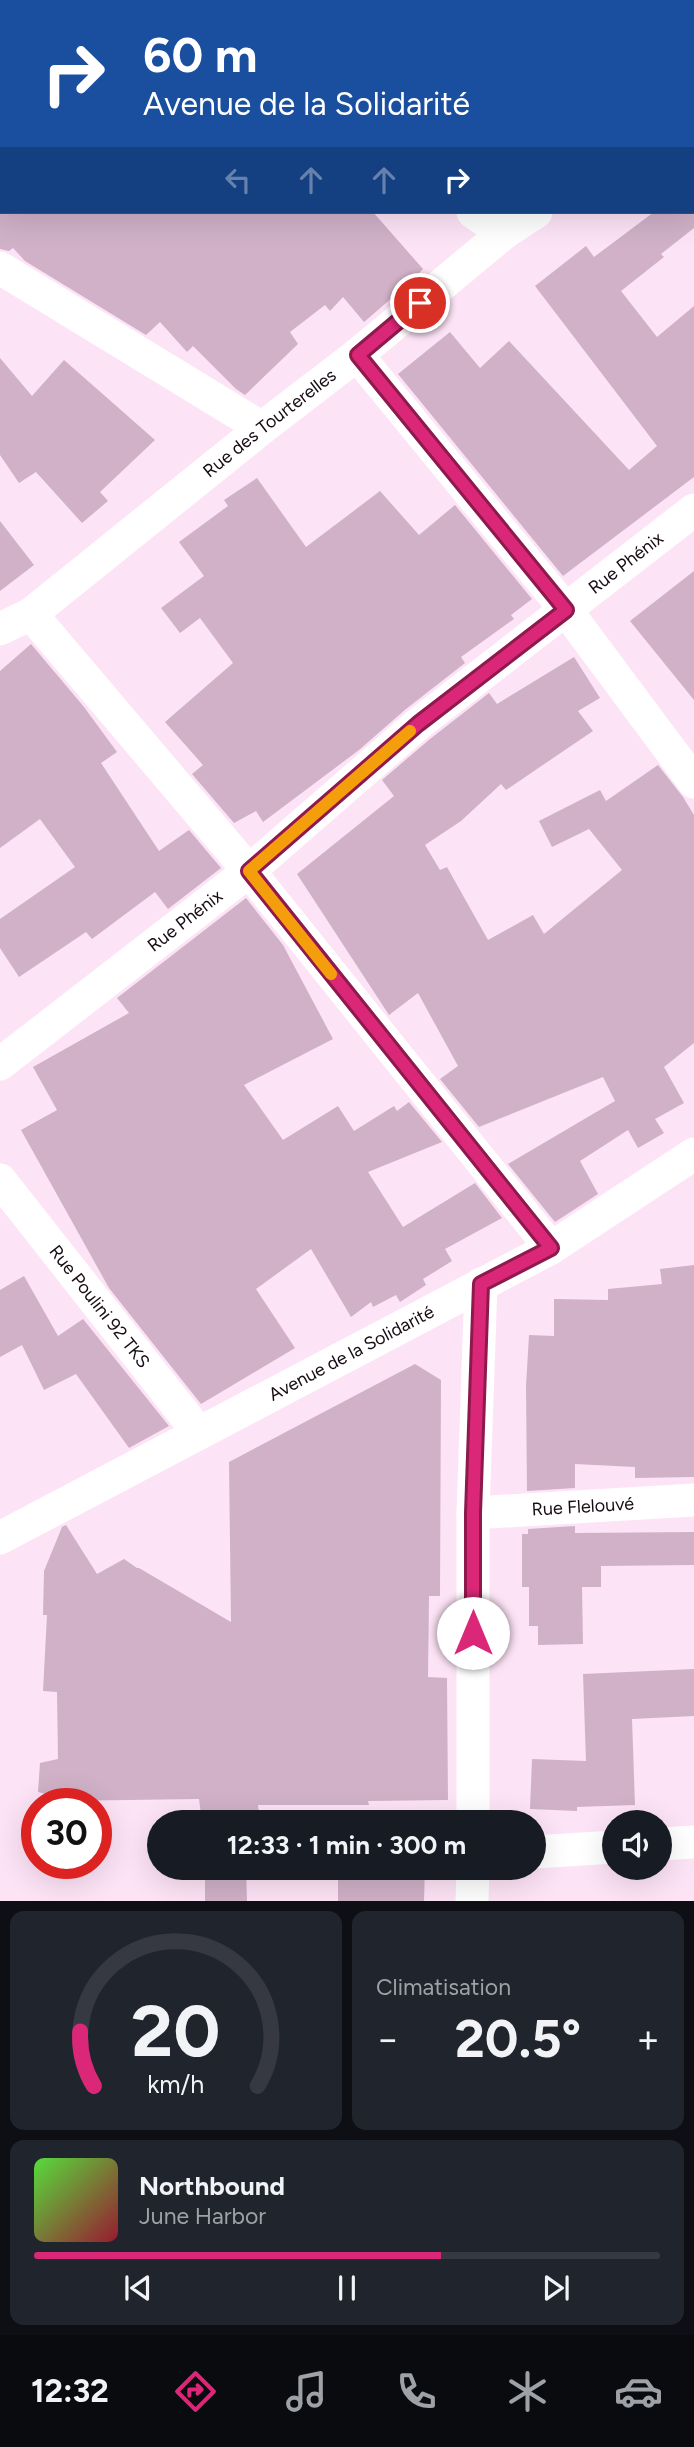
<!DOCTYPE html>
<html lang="fr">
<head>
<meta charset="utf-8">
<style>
	body { margin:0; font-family:Figtree,sans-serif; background:#20242c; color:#f1f3f6; height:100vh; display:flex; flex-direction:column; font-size:26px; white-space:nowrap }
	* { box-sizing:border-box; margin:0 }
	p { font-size:23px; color:#9ea1a6 }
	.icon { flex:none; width:38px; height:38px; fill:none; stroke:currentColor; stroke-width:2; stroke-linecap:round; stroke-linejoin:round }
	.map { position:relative; height:1901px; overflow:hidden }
	.panel { display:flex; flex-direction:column; gap:10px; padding:10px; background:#0d0f14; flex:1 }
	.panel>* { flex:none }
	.guide { position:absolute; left:0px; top:0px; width:695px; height:214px; box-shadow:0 7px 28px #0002; background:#1a4fa0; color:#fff; overflow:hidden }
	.controls { position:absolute; left:602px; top:1810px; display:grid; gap:14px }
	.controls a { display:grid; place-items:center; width:70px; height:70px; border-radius:50%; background:#171b24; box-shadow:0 7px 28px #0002; font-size:35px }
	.speed { position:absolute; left:21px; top:1788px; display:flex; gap:14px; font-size:35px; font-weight:700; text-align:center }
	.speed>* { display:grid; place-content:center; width:91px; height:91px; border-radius:50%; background:#171b24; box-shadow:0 7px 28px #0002; line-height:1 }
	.speed .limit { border:10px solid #d22; background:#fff; color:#111 }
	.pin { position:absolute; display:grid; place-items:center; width:60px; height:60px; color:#fff; margin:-30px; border:4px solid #fff; border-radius:50%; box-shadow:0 2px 7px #0007 }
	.me { position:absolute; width:77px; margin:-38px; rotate:0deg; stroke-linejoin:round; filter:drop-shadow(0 0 5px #0008) }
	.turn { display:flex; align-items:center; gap:24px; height:147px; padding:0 28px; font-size:32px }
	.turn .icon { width:91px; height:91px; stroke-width:2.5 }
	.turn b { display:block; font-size:49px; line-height:60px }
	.lanes { display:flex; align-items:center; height:66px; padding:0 28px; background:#0003; justify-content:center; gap:35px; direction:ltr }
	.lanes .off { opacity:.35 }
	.big { font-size:52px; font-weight:700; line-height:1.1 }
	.panel .card { flex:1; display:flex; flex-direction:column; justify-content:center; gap:10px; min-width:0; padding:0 24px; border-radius:14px; background:#20242c }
	.panel .dial { align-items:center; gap:0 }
	.dial svg { height:182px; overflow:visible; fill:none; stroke:#363941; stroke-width:7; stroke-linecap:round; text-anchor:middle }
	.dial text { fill:#f1f3f6; stroke:none }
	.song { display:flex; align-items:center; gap:21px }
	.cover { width:84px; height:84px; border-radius:10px; background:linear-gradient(135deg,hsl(110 70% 55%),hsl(350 70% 35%)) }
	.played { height:7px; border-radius:4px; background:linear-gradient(90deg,#db2777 65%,#363941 65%) }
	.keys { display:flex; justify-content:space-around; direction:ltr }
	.heat { display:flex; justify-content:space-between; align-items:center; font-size:38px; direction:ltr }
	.panel .tiles { flex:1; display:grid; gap:10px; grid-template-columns:1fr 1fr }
	.card:last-child { grid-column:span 2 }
	.trip { position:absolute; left:147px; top:1810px; width:399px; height:70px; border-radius:35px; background:#171b24; box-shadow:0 7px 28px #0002; font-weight:700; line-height:70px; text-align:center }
	.menu { display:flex; height:112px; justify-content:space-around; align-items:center; background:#090b0e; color:#9ea1a6 }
	.menu .icon { width:49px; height:49px }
	.menu .current { color:#db2777 }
	.menu b { font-size:32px; color:#f1f3f6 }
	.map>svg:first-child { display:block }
</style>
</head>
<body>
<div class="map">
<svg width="694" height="1901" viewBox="0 0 694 1901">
	<rect width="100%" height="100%" fill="#fde3f6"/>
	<g fill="#d0b1c8">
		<path d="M0 212H373L423 269 401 292 400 291 364 322 343 297 330 311 325 305 290 332 298 344 245 395 236 389 193 346 187 352 160 322 146 335 25 261 13 248 9 251 0 249Z"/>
		<path d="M654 212H694V228L661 254 664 257 621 291 657 337 694 306V477L563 576 398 374 450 332 480 368 509 341 629 470 657 446 535 286 586 246 594 257Z"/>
		<path d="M0 358 32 396 64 360 155 440 100 492 108 501 82 523 36 472 19 483 0 455Z"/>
		<path d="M257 478 306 547 380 491 419 535 455 505 532 599 511 615 514 619 461 657 465 663 406 709 359 750 263 822 256 811 234 823 192 774 203 765 165 722 233 663 200 618 180 633 161 608 204 576 179 542 228 506 224 500Z"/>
		<path d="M0 521 34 565 0 591Z"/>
		<path d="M694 571V700L630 621Z"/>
		<path d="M31 644 84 707 117 752 101 763 159 851 189 830 221 868 168 909 155 892 92 939 86 932 19 977 0 948V919L75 867 40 819 0 848V671Z"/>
		<path d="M574 657 600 698 578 711 593 731 506 790 501 784 461 821 425 845 440 870 447 867 488 940 533 915 544 934 622 870 589 829 552 847 539 821 600 790 606 801 658 765 683 797 694 815V1043L664 1067 684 1103 655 1119 664 1133 638 1148 628 1130 580 1161 598 1194 555 1222 508 1164 615 1101 603 1077 479 1127 440 1079 458 1066 418 993 389 1015 297 874 394 796 382 780 430 739 489 693 497 704Z"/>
		<path d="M246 898 283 945 333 1039 244 1085 283 1140 338 1106 354 1131 394 1106 397 1111 409 1102 442 1142 368 1172 403 1227 475 1183 502 1218 445 1249 452 1261 423 1279 426 1285 400 1302 396 1295 373 1307 371 1302 351 1317 311 1249 256 1289 295 1348 201 1404 109 1288 21 1130 57 1110 33 1067 129 1013 117 998Z"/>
		<path d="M694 1265V1477L635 1478V1467L575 1464V1488L527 1491 526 1386 529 1335 554 1336V1299L608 1300V1289L662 1284 660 1269Z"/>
		<path d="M24 1276 58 1336 83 1319 169 1426 129 1448 76 1374 44 1390 22 1345 0 1357V1290Z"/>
		<path d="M415 1364 441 1380 440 1596H429L428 1677 447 1678 448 1800 368 1801 369 1805H258L260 1822H202L199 1799 58 1801V1797L38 1792 40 1763 58 1759 57 1692 43 1691 47 1615H43L44 1571 62 1527 66 1525 97 1574 124 1559 137 1568H139L231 1622 229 1462Z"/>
		<path d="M575 1526V1533L694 1532V1565L601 1566V1587H582L583 1644 538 1645V1626H529V1587H522V1534H528V1529Z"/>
		<path d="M694 1669V1716L632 1719 635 1805 577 1807V1811L530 1809 532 1759 586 1761 583 1674Z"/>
		<path d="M205 1867H246L247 1901H205Z"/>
		<path d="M338 1867H425L424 1901H338Z"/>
	</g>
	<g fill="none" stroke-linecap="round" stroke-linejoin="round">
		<g stroke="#fff" stroke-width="33">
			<path d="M167 0 169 2"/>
			<path d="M473 212 504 233"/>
			<path d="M0 268 262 428"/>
			<path d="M357 355 566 610 694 782"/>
			<path d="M31 614 249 871 551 1248"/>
			<path id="s1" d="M0 629 31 614 262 428 357 355 504 233 536 212"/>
			<path id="s2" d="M0 1064 249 871 418 724 694 510"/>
			<path id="s3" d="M0 1180 199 1433"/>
			<path id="s4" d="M473 1513 694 1500"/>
			<path id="s5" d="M0 1538 551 1248 694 1154"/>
			<path d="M473 1822V1513L481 1284"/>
			<path d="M660 1844 694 1842"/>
			<path d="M534 1852 614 1847"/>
			<path d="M472 1901 473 1867"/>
		</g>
		<g stroke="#fff" stroke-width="38">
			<path d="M617 0 618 2"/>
			<path d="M664 0 665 2"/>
			<path d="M693 36 694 37"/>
			<path d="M693 89 694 90"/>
		</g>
	</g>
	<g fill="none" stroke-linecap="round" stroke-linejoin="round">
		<g stroke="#8e194d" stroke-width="18">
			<path id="route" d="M420 303 358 355 566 610 418 724 249 871 551 1248 481 1284 473 1513V1633"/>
		</g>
		<use href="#route" stroke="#db2777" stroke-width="12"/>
		<path stroke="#f59e0b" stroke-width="12" d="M331 974 249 871 410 731"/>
	</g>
	<g text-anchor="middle" stroke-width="5" stroke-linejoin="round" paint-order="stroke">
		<g font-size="18" fill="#170c14" stroke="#fff">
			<text dy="6" stroke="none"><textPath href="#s1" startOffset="340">Rue des Tourterelles</textPath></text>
			<text dy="6" stroke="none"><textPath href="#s2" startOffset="802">Rue Phénix</textPath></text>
			<text dy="6" stroke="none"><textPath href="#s2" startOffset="234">Rue Phénix</textPath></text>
			<text dy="6" stroke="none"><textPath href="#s3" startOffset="161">Rue Poulini 92 TKS</textPath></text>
			<text dy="6" stroke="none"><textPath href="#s5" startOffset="397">Avenue de la Solidarité</textPath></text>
			<text dy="6" stroke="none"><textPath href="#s4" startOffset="110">Rue Flelouvé</textPath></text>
		</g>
	</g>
</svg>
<div class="controls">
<a><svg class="icon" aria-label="sound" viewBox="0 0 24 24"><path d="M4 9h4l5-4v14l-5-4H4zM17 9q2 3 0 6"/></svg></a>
</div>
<div class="speed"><div class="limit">30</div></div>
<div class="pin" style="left:420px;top:303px;background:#d93025"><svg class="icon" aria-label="arrive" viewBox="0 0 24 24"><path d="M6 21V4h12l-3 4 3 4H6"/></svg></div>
<svg class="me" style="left:473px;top:1633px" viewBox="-20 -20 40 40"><circle r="19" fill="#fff"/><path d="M0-13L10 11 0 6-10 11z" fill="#db2777"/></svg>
<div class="trip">12:33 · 1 min · 300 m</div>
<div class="guide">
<div class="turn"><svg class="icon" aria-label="right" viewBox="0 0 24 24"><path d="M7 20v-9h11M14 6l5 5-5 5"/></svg><div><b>60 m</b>Avenue de la Solidarité</div></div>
<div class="lanes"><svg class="icon off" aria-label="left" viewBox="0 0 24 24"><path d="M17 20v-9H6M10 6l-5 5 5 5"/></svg><svg class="icon off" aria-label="ahead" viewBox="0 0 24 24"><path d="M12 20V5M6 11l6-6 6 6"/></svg><svg class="icon off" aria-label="ahead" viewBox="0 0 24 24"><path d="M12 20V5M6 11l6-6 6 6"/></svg><svg class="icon" aria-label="right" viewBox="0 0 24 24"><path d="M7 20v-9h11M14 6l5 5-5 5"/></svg></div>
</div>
</div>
<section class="panel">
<div class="tiles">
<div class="card dial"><svg viewBox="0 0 100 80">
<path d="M14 69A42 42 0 1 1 86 69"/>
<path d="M14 69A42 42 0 0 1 8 45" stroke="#db2777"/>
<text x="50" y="56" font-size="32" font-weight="700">20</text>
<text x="50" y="72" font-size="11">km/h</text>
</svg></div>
<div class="card"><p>Climatisation</p>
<div class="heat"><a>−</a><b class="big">20.5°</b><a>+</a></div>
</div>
<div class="card">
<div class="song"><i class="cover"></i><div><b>Northbound</b><p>June Harbor</p></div></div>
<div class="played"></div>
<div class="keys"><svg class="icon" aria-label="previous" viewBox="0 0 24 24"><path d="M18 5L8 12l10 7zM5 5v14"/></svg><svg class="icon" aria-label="pause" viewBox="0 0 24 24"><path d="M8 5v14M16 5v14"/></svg><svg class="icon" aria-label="next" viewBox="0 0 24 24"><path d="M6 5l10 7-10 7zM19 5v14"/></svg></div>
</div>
</div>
</section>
<nav class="menu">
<b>12:32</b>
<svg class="icon current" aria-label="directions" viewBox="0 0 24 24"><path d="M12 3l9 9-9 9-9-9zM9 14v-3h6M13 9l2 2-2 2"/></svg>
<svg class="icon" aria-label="music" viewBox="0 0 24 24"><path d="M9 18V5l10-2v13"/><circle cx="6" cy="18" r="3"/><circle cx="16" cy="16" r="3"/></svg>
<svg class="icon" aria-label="phone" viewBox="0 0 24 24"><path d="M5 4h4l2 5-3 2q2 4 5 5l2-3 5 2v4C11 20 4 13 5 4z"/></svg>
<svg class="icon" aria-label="climate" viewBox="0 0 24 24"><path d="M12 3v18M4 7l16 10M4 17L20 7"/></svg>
<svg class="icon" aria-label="car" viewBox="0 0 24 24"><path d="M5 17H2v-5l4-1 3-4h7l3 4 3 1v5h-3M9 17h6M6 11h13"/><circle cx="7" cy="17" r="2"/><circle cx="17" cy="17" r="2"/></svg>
</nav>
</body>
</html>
